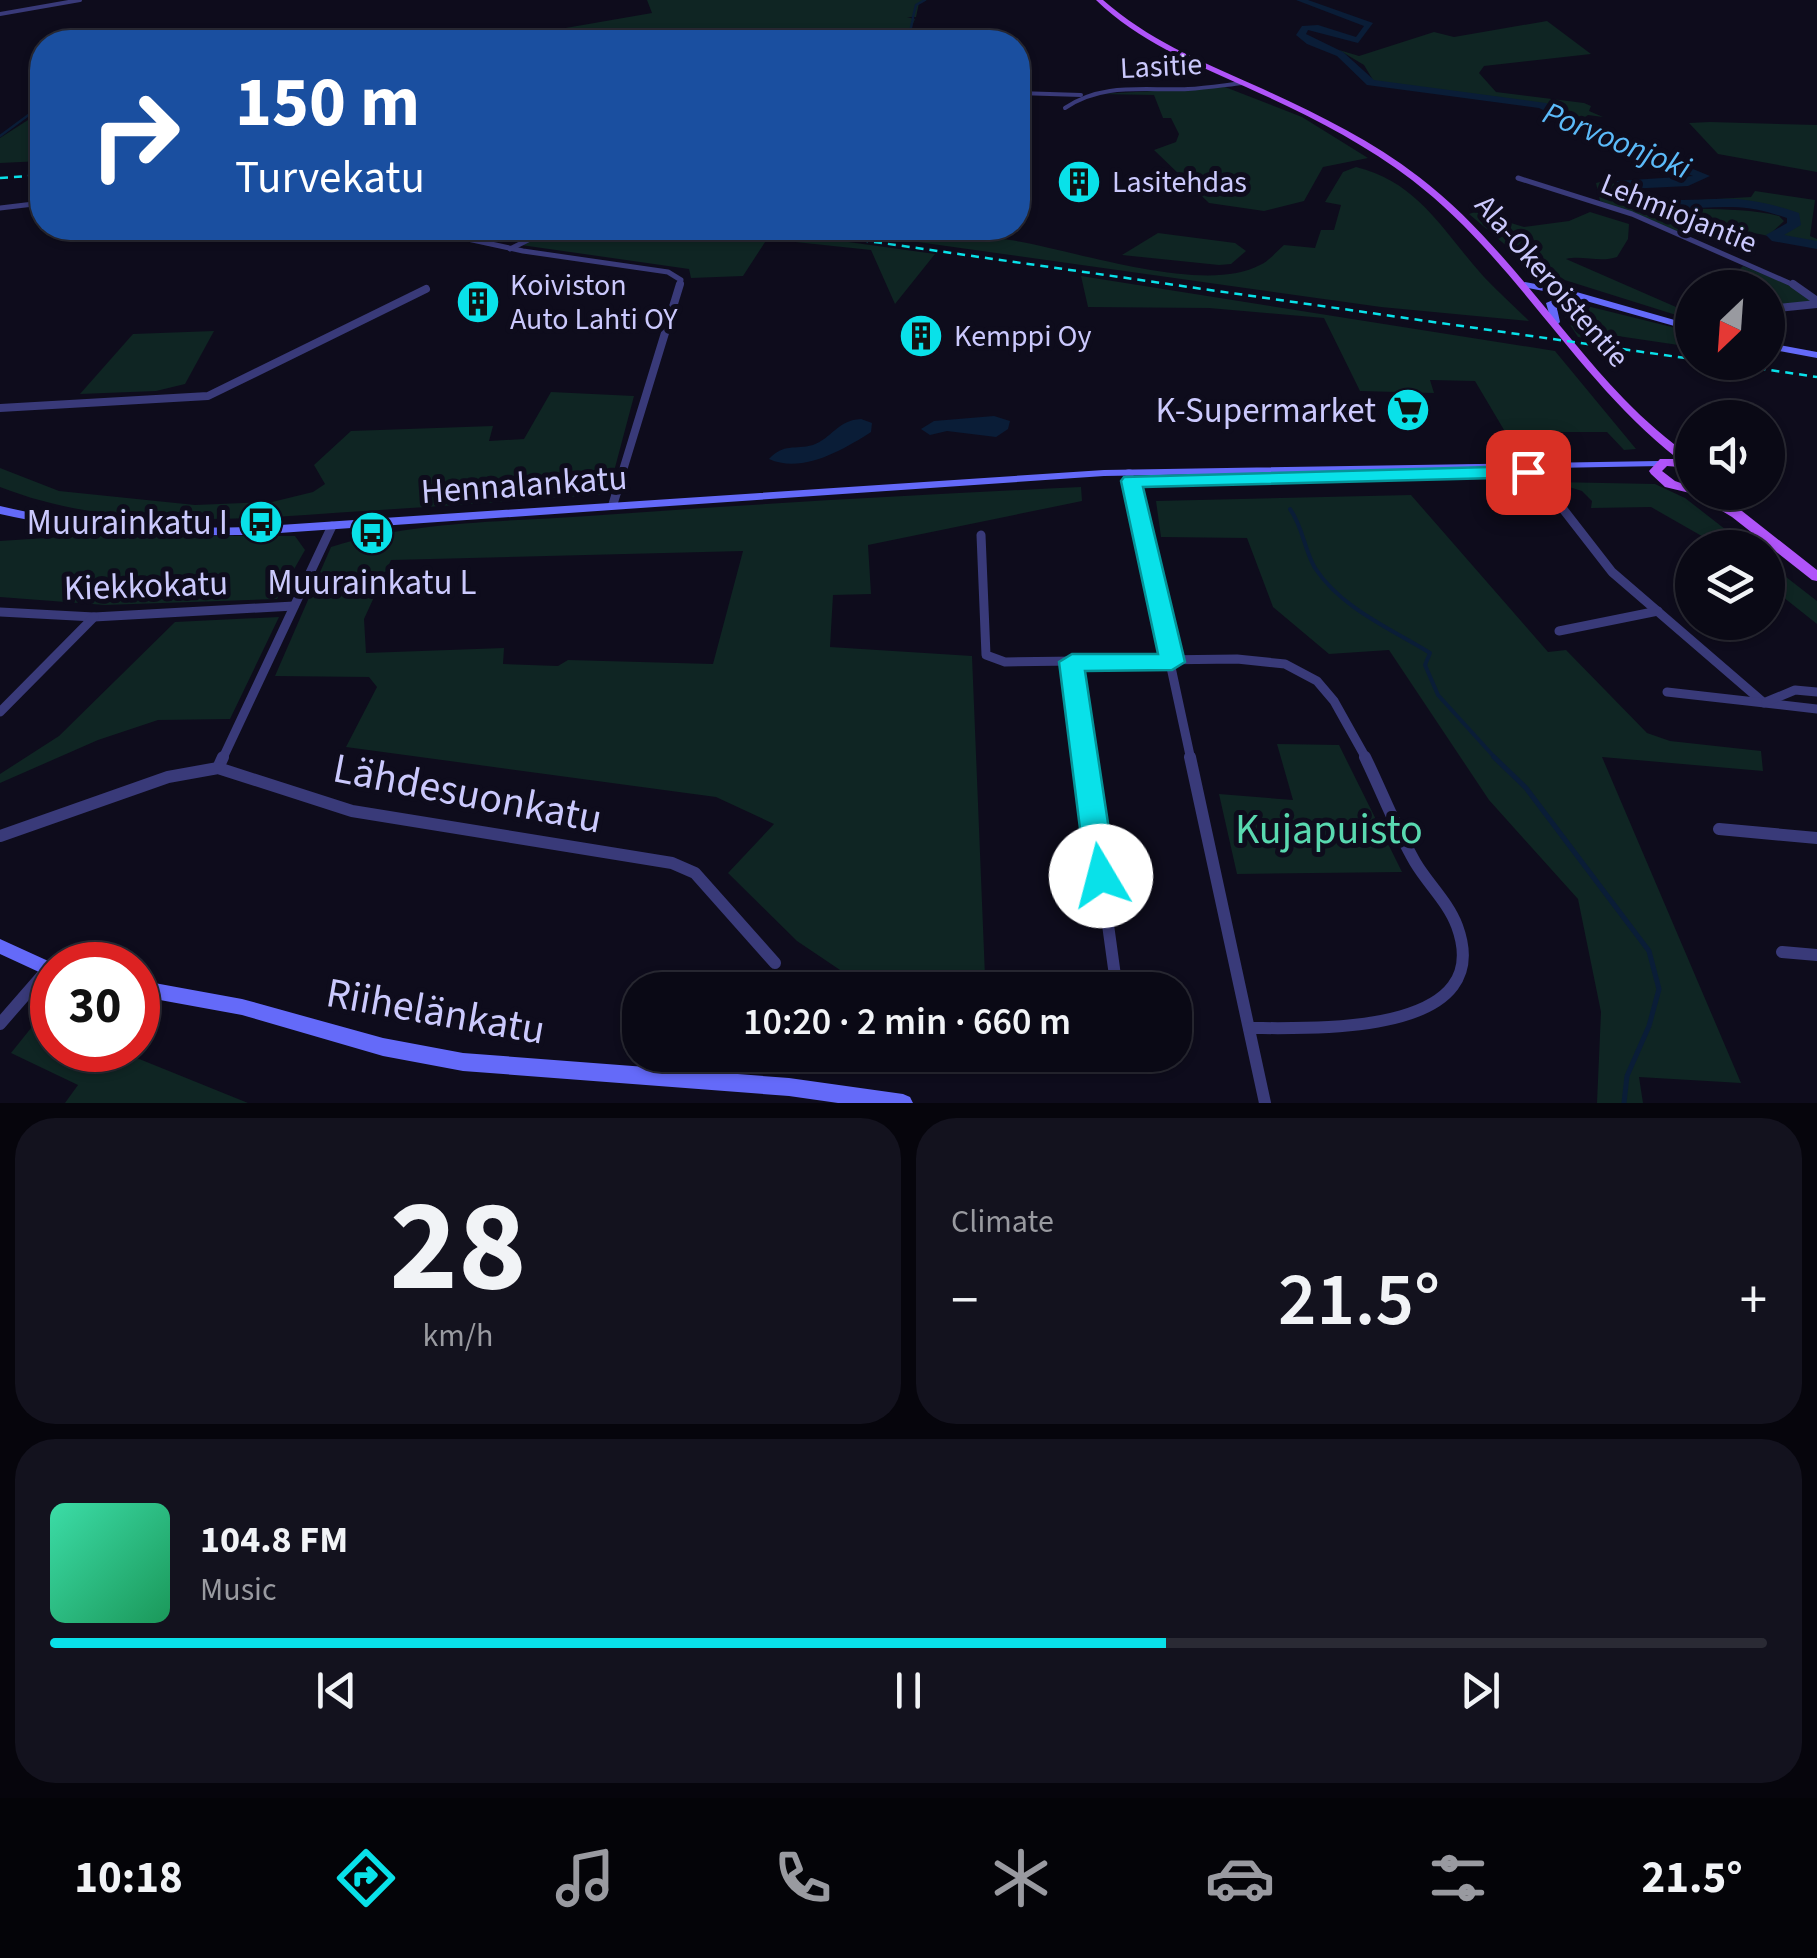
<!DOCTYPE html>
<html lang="en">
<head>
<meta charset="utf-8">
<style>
	body { margin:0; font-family:"Source Sans 3",sans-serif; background:#13121e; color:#f1f3f6; height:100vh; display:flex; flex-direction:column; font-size:38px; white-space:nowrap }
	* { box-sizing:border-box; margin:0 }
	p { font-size:32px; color:#999aa0 }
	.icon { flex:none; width:55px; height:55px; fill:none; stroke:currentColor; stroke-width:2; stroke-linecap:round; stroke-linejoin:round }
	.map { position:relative; height:1103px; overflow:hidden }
	.sheet { display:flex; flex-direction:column; gap:15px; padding:15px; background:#06050c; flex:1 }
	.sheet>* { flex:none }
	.banner { position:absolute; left:30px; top:30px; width:1000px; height:210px; border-radius:40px; box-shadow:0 2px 8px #0004,0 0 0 2px #2a2a34; background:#1a4fa0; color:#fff; overflow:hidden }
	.needle { width:65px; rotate:205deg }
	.tools { position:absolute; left:1675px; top:270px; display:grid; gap:20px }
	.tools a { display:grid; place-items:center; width:110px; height:110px; border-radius:50%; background:#0a0915; box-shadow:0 2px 8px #0004,0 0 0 2px #2a2a34; font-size:50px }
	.speed { position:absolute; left:30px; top:942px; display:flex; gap:20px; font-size:50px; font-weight:700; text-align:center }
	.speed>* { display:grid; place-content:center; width:130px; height:130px; border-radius:50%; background:#0a0915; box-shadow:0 2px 8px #0004,0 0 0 2px #2a2a34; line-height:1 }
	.speed .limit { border:15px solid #d22; background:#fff; color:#111 }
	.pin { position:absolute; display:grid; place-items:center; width:85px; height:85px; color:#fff; margin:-42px; border-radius:20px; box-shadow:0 5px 15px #0006 }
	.me { position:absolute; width:110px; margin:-55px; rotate:352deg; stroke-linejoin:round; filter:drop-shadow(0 0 8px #0008) }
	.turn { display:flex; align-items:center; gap:35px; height:210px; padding:0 40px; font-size:45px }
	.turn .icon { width:130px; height:130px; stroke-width:2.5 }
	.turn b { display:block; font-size:70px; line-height:85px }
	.big { font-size:75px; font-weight:600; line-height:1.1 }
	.sheet .card { flex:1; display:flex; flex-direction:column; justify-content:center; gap:15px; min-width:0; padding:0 35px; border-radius:40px; background:#13121e }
	.sheet .dial { align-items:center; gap:0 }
	.dial b { font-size:130px; line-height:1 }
	.song { display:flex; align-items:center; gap:30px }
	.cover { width:120px; height:120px; border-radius:15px; background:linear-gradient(135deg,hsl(160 70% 55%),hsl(150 70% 35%)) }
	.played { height:10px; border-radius:5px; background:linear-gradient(90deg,#09e1e9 65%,#2a2a34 65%) }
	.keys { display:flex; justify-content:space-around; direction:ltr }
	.heat { display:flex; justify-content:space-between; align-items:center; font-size:55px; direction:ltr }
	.sheet .tiles { flex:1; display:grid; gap:15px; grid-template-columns:1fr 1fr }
	.card:last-child { grid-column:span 2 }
	.trip { position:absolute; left:622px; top:972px; width:570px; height:100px; border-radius:40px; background:#0a0915; box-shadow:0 2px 8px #0004,0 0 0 2px #2a2a34; font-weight:600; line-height:100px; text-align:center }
	.dock { display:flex; height:160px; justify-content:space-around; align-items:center; background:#040408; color:#999aa0 }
	.dock .icon { width:70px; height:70px }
	.dock .selected { color:#09e1e9 }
	.dock b { font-size:45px; color:#f1f3f6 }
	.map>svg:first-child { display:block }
</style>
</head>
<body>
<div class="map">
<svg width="1817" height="1103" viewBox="0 0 1817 1103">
	<rect width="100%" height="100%" fill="#0e0c1c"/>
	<g fill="#0f2523" fill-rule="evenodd">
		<path d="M647 0H927L919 3 916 17H907L915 19 905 42H485L652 13Z"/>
		<path d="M1547 21 1591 54 1484 66 1479 73 1496 92 1584 103 1591 106 1589 111 1603 117 1588 115 1582 119 1531 102 1386 85 1373 80 1364 65 1339 50 1359 56 1434 32 1454 37Z"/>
		<path d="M1225 87 1302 117 1368 158 1323 167 1304 201 1264 211 1209 203 1154 150 1176 142 1179 134 1171 118H1163L1154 95 1099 94Z"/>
		<path d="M42 111V161L0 163V138Z"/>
		<path d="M1710 122 1817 125V172L1718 154 1689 123Z"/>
		<path d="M1356 167C1419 182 1444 233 1484 277 1498 292 1514 306 1529 321L1381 307 818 228C883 227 946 230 1010 240 1071 249 1204 296 1260 265 1269 261 1277 251 1284 245L1315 248 1321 230H1334L1341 205 1325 202 1343 172Z"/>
		<path d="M1604 181 1615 184 1623 197C1674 216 1727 203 1779 216L1784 221 1768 236C1749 231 1740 233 1720 235 1709 237 1700 233 1688 236L1600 201 1596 183Z"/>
		<path d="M1755 191 1815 200 1810 236 1817 239V243L1779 236 1797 226 1796 214C1775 208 1753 203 1730 202 1714 201 1696 208 1681 201L1751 197Z"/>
		<path d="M1475 212 1524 227 1569 221 1590 212 1629 224 1628 239 1617 257C1600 263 1582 255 1566 259L1692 314V320L1536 271 1469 214Z"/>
		<path d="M557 228H747L935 254 895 304 871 250 767 239 743 276 691 278 689 269 521 245Z"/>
		<path d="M1158 233 1235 243 1246 251 1231 264 1219 265 1122 255Z"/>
		<path d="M1743 266 1802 290 1813 301 1768 306V288H1720Z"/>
		<path d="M1081 276 1555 351 1636 449 1624 450 1607 432H1535L1540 438 1507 435 1475 381 1430 380 1434 393 1360 391 1324 318 1209 308 1088 307Z"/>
		<path d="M1587 306 1692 332V347L1604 334 1594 340 1578 337 1565 317 1568 311Z"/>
		<path d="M214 331 185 384 156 391 80 394 133 334Z"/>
		<path d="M551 392 634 396 608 494C527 500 445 506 364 511 243 519 115 532 0 487V468L59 491 195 505 272 502 313 492 325 484 314 465 351 431 493 426 489 441 524 439Z"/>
		<path d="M1553 482 1655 484 1685 498 1748 547H1721L1651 507 1591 508 1592 501 1582 491Z"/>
		<path d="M1081 487 1082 501 868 545 871 594 833 595 830 647 972 656 985 976 843 972 797 941 728 873 774 824 716 797 346 747 377 687 369 677 275 676 331 547C413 521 503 522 588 516 752 504 917 495 1081 487ZM743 551 713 664 568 660 558 666 503 664 504 648 366 653 364 619 391 560Z"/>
		<path d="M1411 495 1548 652 1566 650 1647 733 1670 741 1761 751 1763 771 1602 757 1741 1083 1639 1077 1643 1103H1597L1601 1012 1578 899 1489 800 1389 650 1329 654 1273 607 1247 538 1161 537 1156 501Z"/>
		<path d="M76 536H295L305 550 277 599 105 605 0 597V541Z"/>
		<path d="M1768 563 1817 601V624L1768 585Z"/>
		<path d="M279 617 230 719 158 720 98 740 0 783V774L59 736 175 622Z"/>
		<path d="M1277 744 1339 745 1402 872 1237 874 1219 794 1293 800Z"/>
		<path d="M52 1002V1050H117L248 1103H65L78 1085 11 1053Z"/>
	</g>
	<g fill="#0a1d37">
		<path d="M994 416 1010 421 1008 429 996 437 947 431 930 435 921 429 934 421Z"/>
		<path d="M861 419 872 423 871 432C843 450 802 474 769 459 784 443 794 450 813 445 832 438 838 420 861 419Z"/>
	</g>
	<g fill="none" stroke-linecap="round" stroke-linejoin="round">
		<g stroke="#0a1d37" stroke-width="2.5">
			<path d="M913 17 916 5 925 0"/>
			<path d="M908 42 913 18"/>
			<path d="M0 136 42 105"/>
		</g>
		<path stroke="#0a1d37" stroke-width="4" d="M1290 509C1303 527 1304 549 1315 568 1341 608 1391 629 1430 653L1425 665 1438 695 1497 760"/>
		<path stroke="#0a1d37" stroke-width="5" d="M1494 757 1526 788 1649 951 1659 989 1649 1026 1627 1076 1624 1103"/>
		<path fill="#0a1d37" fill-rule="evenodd" d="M1296 0H1308L1373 23 1358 43 1308 30 1306 34 1343 52 1374 80 1546 103 1610 135 1710 176 1688 186 1627 189C1662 207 1699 197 1737 199 1758 201 1779 206 1799 213L1801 225 1784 235 1817 241V249L1772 241 1766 235 1787 223V218C1769 212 1751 207 1732 207 1693 206 1647 217 1615 191L1617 181 1693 176 1602 139 1539 108 1367 85 1337 56 1307 44 1296 35 1302 26 1318 25 1356 37 1364 26Z"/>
		<g stroke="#393a79" stroke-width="4">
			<path d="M0 14 80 0"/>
			<path d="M1018 93 1081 95"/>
			<path d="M1065 108C1103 82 1145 91 1188 89 1206 88 1225 85 1243 83"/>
		</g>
		<g stroke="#393a79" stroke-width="5">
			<path d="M1518 178 1632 214 1796 286"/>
			<path d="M0 208 42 203"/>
			<path d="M417 228 523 251 668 272 681 280 679 286"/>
			<path d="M510 249 552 228"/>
		</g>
		<g stroke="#393a79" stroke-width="8">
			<path d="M1793 284 1817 301"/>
			<path d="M1768 309 1817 304"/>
			<path d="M0 408 208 396 426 289"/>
			<path d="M1531 467 1551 493"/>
			<path d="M1129 473 1133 493"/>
			<path d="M616 493 680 284"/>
		</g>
		<g stroke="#393a79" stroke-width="9">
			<path d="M1133 491 1191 760"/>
			<path d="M1549 491 1612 572 1764 703"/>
			<path d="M613 504 617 491"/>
			<path d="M981 535 986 655 1005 662 1237 659 1285 664 1317 681 1334 701 1367 760"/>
			<path d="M0 612 94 617 294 606"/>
			<path d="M1559 631 1658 611"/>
			<path d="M1072 662 1085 760"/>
			<path d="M1667 692 1817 709"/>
			<path d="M1766 702 1795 690 1817 692"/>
			<path d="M0 712 94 617"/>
			<path d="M222 760 332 526"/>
		</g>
		<g stroke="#393a79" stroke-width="12">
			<path d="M1085 757 1116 983"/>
			<path d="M1190 757 1265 1103"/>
			<path d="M218 768 223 757"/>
			<path d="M1719 829 1817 838"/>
			<path d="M0 836 168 777 218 768 352 811 672 863 695 873 775 963"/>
			<path d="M1782 952 1817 955"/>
			<path d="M0 1024 47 970"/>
			<path d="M1249 1028C1312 1028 1498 1037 1457 926 1448 902 1428 884 1415 862 1396 829 1382 792 1365 757"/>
		</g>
		<g fill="#646af9" fill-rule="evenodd">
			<path d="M1525 282 1573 291 1692 325V331L1572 297 1571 299 1556 304 1560 322 1558 324H1552L1546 303 1565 295 1522 287 1520 285Z"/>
			<path d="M1768 343 1817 352V358L1768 349Z"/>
			<path d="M1658 461 1664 464 1662 466 1104 476 249 535C165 536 83 533 0 514V506C83 526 165 529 249 527L1104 470Z"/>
			<path d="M0 939 57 965H52V978L0 954Z"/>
			<path d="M138 980 242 999 383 1038 463 1053 789 1078 903 1094 910 1097 913 1103H838L789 1096 463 1071 383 1056 242 1015 138 996Z"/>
		</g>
		<path fill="#b054f9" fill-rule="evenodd" d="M1096 0H1103C1147 39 1200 61 1254 85 1311 111 1368 138 1419 177 1500 239 1554 326 1624 399 1645 421 1668 440 1692 458V468L1667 466 1662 471 1675 481 1692 487V492H1709L1742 511 1817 570V581L1812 580 1732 517 1694 494 1665 487 1651 474 1649 471 1660 459H1678C1576 379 1515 259 1412 180 1361 141 1304 113 1246 87 1193 63 1138 41 1096 0Z"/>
		<g stroke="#09e1e9" stroke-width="2.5" stroke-dasharray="8 6" stroke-linecap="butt">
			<path d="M0 178 42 175"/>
			<path d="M777 228 1692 359"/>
			<path d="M1716 362 1817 377"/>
		</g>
	</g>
	<path fill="#09e1e9" stroke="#069297" stroke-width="2.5" d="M1528 466 1538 472 1535 477 1143 487 1185 662 1172 670 1085 671 1116 876 1112 885 1101 888 1091 885 1086 876 1059 662 1072 654H1158L1121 481 1124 477Z"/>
	<defs>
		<g id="building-disc" transform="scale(2.25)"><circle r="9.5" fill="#09e1e9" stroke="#0e0c1c"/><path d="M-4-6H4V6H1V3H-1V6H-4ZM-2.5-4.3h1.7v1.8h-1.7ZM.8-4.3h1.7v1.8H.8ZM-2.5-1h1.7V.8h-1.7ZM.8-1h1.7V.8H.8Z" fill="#111"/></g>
		<g id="supermarket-disc" transform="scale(2.25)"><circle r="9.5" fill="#09e1e9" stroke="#0e0c1c"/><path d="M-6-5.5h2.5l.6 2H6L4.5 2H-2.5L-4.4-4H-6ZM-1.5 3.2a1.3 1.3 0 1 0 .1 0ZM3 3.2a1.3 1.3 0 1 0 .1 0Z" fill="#111"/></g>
		<g id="bus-disc" transform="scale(2.25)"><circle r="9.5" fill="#09e1e9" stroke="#0e0c1c"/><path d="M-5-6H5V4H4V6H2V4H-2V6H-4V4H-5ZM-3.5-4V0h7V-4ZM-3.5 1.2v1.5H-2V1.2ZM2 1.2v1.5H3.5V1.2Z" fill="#111"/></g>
	</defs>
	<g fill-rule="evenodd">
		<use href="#building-disc" x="1079" y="182"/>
		<use href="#building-disc" x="478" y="302"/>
		<use href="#building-disc" x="921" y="336"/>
		<use href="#supermarket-disc" x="1408" y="410"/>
		<use href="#bus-disc" x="261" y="522"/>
		<use href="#bus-disc" x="372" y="533"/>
	</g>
	<g text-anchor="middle" stroke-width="10" stroke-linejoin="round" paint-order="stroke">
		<g font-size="30" fill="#cbc9fd" stroke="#0e0c1c">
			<text transform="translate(1161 66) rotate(-3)" y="10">Lasitie</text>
			<text transform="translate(1679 213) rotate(22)" y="10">Lehmiojantie</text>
			<text transform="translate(1552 281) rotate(49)" y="10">Ala-Okeroistentie</text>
		</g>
		<g font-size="30" fill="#cbc9fd" stroke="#0e0c1c" text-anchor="start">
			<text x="1112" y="192">Lasitehdas</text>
			<text x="510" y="295">Koiviston<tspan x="510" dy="34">Auto Lahti OY</tspan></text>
			<text x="954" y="346">Kemppi Oy</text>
		</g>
		<g font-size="32" font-style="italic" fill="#5bbaf9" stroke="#0e0c1c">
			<text transform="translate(1617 140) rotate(22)" y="11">Porvoonjoki</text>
		</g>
		<g font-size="35" fill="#cbc9fd" stroke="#0e0c1c" text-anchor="end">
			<text x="1376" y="422">K-Supermarket</text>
			<text x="228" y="534">Muurainkatu I</text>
			<text x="372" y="594" text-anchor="middle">Muurainkatu L</text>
		</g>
		<g font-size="35" fill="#cbc9fd" stroke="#0e0c1c">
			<text transform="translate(524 484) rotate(-4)" y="12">Hennalankatu</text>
			<text transform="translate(146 585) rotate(-2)" y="12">Kiekkokatu</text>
		</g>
		<g font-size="42" fill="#cbc9fd" stroke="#0e0c1c">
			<text transform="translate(468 792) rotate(11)" y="15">Lähdesuonkatu</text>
			<text transform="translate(436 1010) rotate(10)" y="15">Riihelänkatu</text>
		</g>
		<g font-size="42" fill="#59d9b0" stroke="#0e0c1c">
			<text x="1329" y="843">Kujapuisto</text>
		</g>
	</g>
</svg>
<div class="tools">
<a><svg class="needle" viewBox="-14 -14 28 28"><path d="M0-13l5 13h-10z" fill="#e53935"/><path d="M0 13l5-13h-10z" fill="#999aa0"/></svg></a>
<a><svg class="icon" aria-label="sound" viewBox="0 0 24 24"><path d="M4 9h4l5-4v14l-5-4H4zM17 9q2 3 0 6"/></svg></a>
<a><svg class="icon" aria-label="layers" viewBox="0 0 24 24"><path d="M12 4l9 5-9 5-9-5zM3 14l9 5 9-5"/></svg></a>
</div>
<div class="speed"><div class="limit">30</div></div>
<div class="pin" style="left:1528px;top:472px;background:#d93025"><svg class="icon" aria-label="arrive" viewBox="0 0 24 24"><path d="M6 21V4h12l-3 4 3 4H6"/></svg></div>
<svg class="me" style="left:1101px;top:876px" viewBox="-20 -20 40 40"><circle r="19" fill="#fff"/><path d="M0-13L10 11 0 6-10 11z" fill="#09e1e9"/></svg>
<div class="trip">10:20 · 2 min · 660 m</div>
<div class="banner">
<div class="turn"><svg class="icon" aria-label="right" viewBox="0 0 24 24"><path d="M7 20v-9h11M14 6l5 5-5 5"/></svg><div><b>150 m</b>Turvekatu</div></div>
</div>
</div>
<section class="sheet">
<div class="tiles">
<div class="card dial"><b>28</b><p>km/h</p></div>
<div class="card"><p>Climate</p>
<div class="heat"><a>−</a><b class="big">21.5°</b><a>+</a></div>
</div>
<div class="card">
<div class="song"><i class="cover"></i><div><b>104.8 FM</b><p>Music</p></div></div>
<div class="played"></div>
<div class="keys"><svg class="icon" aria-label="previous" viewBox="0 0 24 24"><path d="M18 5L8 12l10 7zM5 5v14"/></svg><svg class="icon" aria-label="pause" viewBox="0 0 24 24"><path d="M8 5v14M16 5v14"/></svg><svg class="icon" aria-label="next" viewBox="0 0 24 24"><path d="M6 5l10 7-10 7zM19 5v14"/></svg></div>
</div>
</div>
</section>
<nav class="dock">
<b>10:18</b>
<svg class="icon selected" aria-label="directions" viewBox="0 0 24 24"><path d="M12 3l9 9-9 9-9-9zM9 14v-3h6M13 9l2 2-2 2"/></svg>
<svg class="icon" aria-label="music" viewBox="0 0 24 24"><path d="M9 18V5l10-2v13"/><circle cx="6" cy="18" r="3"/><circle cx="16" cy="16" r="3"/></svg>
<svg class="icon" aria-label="phone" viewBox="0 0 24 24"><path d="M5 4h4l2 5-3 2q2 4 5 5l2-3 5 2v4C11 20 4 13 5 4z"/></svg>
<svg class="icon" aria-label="climate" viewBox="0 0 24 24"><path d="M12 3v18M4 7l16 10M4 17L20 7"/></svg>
<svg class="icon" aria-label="car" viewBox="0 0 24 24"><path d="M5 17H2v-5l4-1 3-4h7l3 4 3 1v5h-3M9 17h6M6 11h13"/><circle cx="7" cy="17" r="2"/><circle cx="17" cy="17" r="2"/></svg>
<svg class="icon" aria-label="filters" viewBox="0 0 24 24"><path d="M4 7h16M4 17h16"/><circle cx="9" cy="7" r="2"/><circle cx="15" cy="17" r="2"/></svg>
<b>21.5°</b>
</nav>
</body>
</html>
